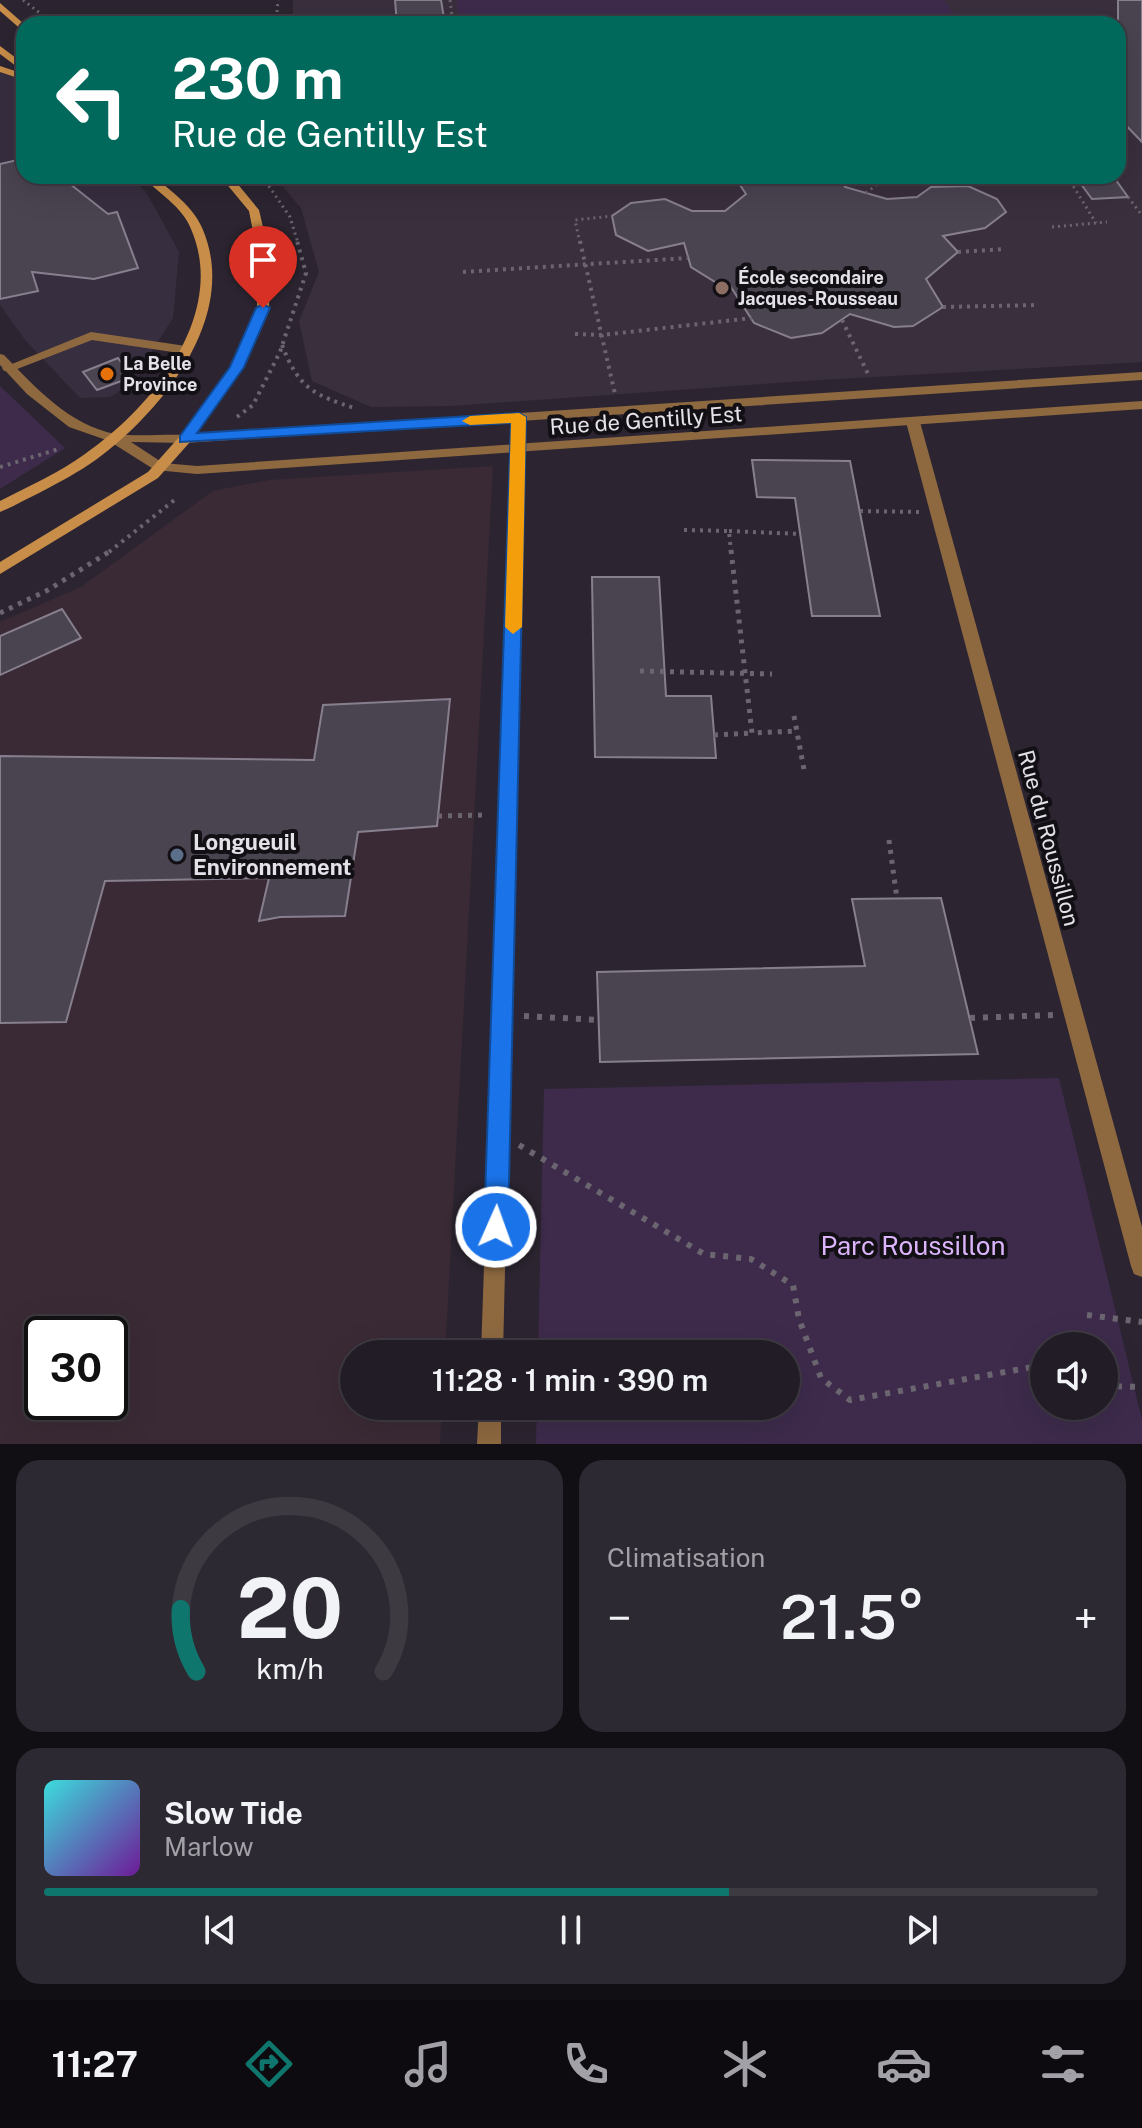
<!DOCTYPE html>
<html lang="fr">
<head>
<meta charset="utf-8">
<style>
	body { margin:0; font-family:"Public Sans",sans-serif; background:#2d2932; color:#f1f3f6; height:100vh; display:flex; flex-direction:column; font-size:30px; white-space:nowrap }
	* { box-sizing:border-box; margin:0 }
	p { font-size:26px; color:#a2a1a7 }
	.icon { flex:none; width:44px; height:44px; fill:none; stroke:currentColor; stroke-width:2; stroke-linecap:round; stroke-linejoin:round }
	.map { position:relative; height:1444px; overflow:hidden }
	.details { display:flex; flex-direction:column; gap:16px; padding:16px; background:#120f14; flex:1 }
	.details>* { flex:none }
	.guide { position:absolute; left:16px; top:16px; width:1110px; height:168px; border-radius:24px; box-shadow:0 8px 32px #0002,0 0 0 2px #3e3a42; background:#00695c; color:#fff; overflow:hidden }
	.tools { position:absolute; left:1030px; top:1332px; display:grid; gap:16px }
	.tools a { display:grid; place-items:center; width:88px; height:88px; border-radius:50%; background:#211c25; box-shadow:0 8px 32px #0002,0 0 0 2px #3e3a42; font-size:40px }
	.speed { position:absolute; left:24px; top:1316px; display:flex; gap:16px; font-size:40px; font-weight:700; text-align:center }
	.speed>* { display:grid; place-content:center; width:104px; height:104px; border-radius:50%; background:#211c25; box-shadow:0 8px 32px #0002,0 0 0 2px #3e3a42; line-height:1 }
	.speed .limit { border:4px solid #111; border-radius:12px; background:#fff; color:#111 }
	.pin { position:absolute; display:grid; place-items:center; width:68px; height:68px; color:#fff; margin:-82px -34px; border-radius:50% 50% 50% 0; rotate:-45deg; box-shadow:0 0 8px #0007 }
	.pin .icon { rotate:45deg }
	.me { position:absolute; width:88px; margin:-44px; rotate:2deg; stroke-linejoin:round; filter:drop-shadow(0 0 6px #0008) }
	.turn { display:flex; align-items:center; gap:28px; height:168px; padding:0 24px; font-size:36px }
	.turn .icon { width:104px; height:104px; stroke-width:2.5 }
	.turn b { display:block; font-size:56px; line-height:68px }
	.big { font-size:60px; font-weight:600; line-height:1.1 }
	.details .tile { flex:1; display:flex; flex-direction:column; justify-content:center; gap:12px; min-width:0; padding:0 28px; border-radius:24px; background:#2d2932 }
	.details .dial { align-items:center; gap:0 }
	.dial svg { height:208px; overflow:visible; fill:none; stroke:#3e3a42; stroke-width:7; stroke-linecap:round; text-anchor:middle }
	.dial text { fill:#f1f3f6; stroke:none }
	.song { display:flex; align-items:center; gap:24px }
	.cover { width:96px; height:96px; border-radius:12px; background:linear-gradient(135deg,hsl(180 70% 55%),hsl(280 70% 35%)) }
	.played { height:8px; border-radius:4px; background:linear-gradient(90deg,#0f766e 65%,#3e3a42 65%) }
	.keys { display:flex; justify-content:space-around; direction:ltr }
	.heat { display:flex; justify-content:space-between; align-items:center; font-size:44px; direction:ltr }
	.details .tiles { flex:1; display:grid; gap:16px; grid-template-columns:1fr 1fr }
	.tile:last-child { grid-column:span 2 }
	.trip { position:absolute; left:340px; top:1340px; width:460px; height:80px; border-radius:40px; background:#211c25; box-shadow:0 8px 32px #0002,0 0 0 2px #3e3a42; font-weight:600; line-height:80px; text-align:center }
	.menu { display:flex; height:128px; justify-content:space-around; align-items:center; background:#0d0b0f; color:#a2a1a7 }
	.menu .icon { width:56px; height:56px }
	.menu .selected { color:#0f766e }
	.menu b { font-size:36px; color:#f1f3f6 }
	.map>svg:first-child { display:block }
</style>
</head>
<body>
<div class="map">
<svg width="1142" height="1444" viewBox="0 0 1142 1444">
	<rect width="100%" height="100%" fill="#2c2531"/>
	<path fill="#372e3f" d="M0 72 16 77 24 85V176H127L146 192 179 252 173 318 131 384 110 397 80 398 26 341 0 305Z"/>
	<path fill="#3a2a35" fill-rule="evenodd" d="M493 466 445 1354H354V1406H442L440 1444H0V622L81 587 213 491 269 480ZM42 1334H110V1402H42Z"/>
	<path fill="#3a2f3d" d="M293 0H1142V362L819 380 451 406 371 407 312 381 299 321 319 272 301 208 274 176H1118V24H293Z"/>
	<g fill="#3e2b4c" fill-rule="evenodd">
		<path d="M456 0H944L961 24H460Z"/>
		<path d="M0 386 65 448 0 489Z"/>
		<path d="M1059 1078 1142 1420V1444H536L537 1406H786V1354H538L544 1089ZM1104 1346V1406H1044V1346Z"/>
	</g>
	<g fill="#4a4350" stroke="#877f8e" stroke-width="2">
		<path d="M395 0H441L445 24H397Z"/>
		<path d="M1118 0H1142V142L1118 117Z"/>
		<path d="M17 160 24 166V176H60L108 214 117 212 138 268 94 279 32 272 38 291 0 299V164Z"/>
		<path d="M734 176H842L845 187 887 199 917 197 931 187 968 186 997 199 1006 212 985 228 943 236 958 252 926 279 943 307 913 326 894 327 850 314 822 333 791 338 754 323 729 284 720 285 691 267 684 243 648 251 616 235 612 216 631 203 665 199 692 211H725L746 194Z"/>
		<path d="M1075 176H1113L1128 197 1092 199Z"/>
		<path d="M118 358 132 377 97 390 83 372Z"/>
		<path d="M752 460 850 461 880 616H812L795 498 757 497Z"/>
		<path d="M592 577H659L666 696H711L716 758 595 757Z"/>
		<path d="M62 609 81 638 0 675V636Z"/>
		<path d="M450 699 437 826 358 832 345 916 280 917 259 921 269 878 105 881 66 1022 0 1023V756L314 760 323 705Z"/>
		<path d="M941 898 978 1054 600 1062 597 972 865 966 852 899Z"/>
	</g>
	<g fill="none" stroke-linecap="round" stroke-linejoin="round">
		<g stroke="#6b6570" stroke-width="3" stroke-dasharray="2 4" stroke-linecap="butt">
			<path d="M23 0 54 24"/>
			<path d="M450 0 453 24"/>
			<path d="M277 12 278 0"/>
			<path d="M1118 126 1125 125"/>
			<path d="M262 176 290 217 298 243"/>
			<path d="M1067 176 1096 223"/>
			<path d="M866 193 888 176"/>
			<path d="M1128 197 1141 214"/>
			<path d="M1052 227 1107 222"/>
			<path d="M580 243 575 220 612 216"/>
		</g>
		<g stroke="#6b6570" stroke-width="4" stroke-dasharray="3 5" stroke-linecap="butt">
			<path d="M580 241 615 394"/>
			<path d="M958 252 1005 249"/>
			<path d="M463 272 688 258"/>
			<path d="M943 307 1038 305"/>
			<path d="M842 320 869 376"/>
			<path d="M575 334 602 335 752 318"/>
			<path d="M282 345C299 389 314 395 357 409"/>
			<path d="M237 417 253 405 280 352 306 273 297 241"/>
			<path d="M0 467 59 449"/>
			<path d="M860 511 919 512"/>
			<path d="M684 530 729 531 731 552"/>
			<path d="M729 531 800 534"/>
			<path d="M109 552 177 498"/>
		</g>
		<g stroke="#6b6570" stroke-width="5" stroke-dasharray="4 6" stroke-linecap="butt">
			<path d="M731 550 752 733 797 731"/>
			<path d="M0 613 48 590 112 550"/>
			<path d="M640 671 772 674"/>
			<path d="M794 716 805 775"/>
			<path d="M714 735 752 733"/>
			<path d="M438 816 487 815"/>
			<path d="M889 840 897 899"/>
		</g>
		<g stroke="#6b6570" stroke-width="6" stroke-dasharray="5 8" stroke-linecap="butt">
			<path d="M524 1016 599 1020"/>
			<path d="M970 1018 1053 1015"/>
			<path d="M519 1145 704 1254 751 1259 793 1285 799 1319 821 1378 850 1400 1044 1365"/>
			<path d="M1087 1315 1142 1322"/>
			<path d="M1104 1386 1142 1387"/>
		</g>
		<path fill="#8e6940" fill-rule="evenodd" d="M91 332 186 346 192 350 186 354 92 340 12 371H4L2 368Z"/>
		<g fill="#8e6940" fill-rule="evenodd">
			<path d="M519 413 525 417 503 1354H481L513 417Z"/>
			<path d="M913 418 920 422 1142 1227V1277L1134 1274 1131 1266 906 422Z"/>
			<path d="M479 1406H501V1444H477Z"/>
		</g>
		<path fill="#8e6940" fill-rule="evenodd" d="M0 354 4 355C35 387 70 426 116 434 138 437 163 434 185 435L1142 372V380L185 443 131 442 163 463 197 466 1142 401V409L197 474 155 470 109 441 69 427 27 394 0 365Z"/>
		<g fill="#c88d48" fill-rule="evenodd">
			<path d="M0 3 24 24V32L0 11Z"/>
			<path d="M0 46 24 64V72L0 54Z"/>
			<path d="M0 66 24 74V80L0 72Z"/>
			<path d="M142 176H153C171 191 194 207 203 230 239 316 163 410 97 459 79 472 58 483 39 493 26 499 13 507 0 512V501C29 486 59 473 85 454 152 408 228 314 191 229 182 206 158 193 142 176Z"/>
			<path d="M220 176H231L259 210 270 257 269 308 243 367 190 442 158 478 0 574V562L148 472 180 436 231 367 257 308 258 257 249 211Z"/>
		</g>
	</g>
	<path fill="#1a73e8" stroke="#114b97" stroke-width="2" d="M263 304 270 308 244 367 197 433 519 413 526 417 508 1227 504 1235 496 1239 487 1235 484 1227 511 423 180 442V436L230 367 256 308Z"/>
	<path fill="#f59e0b" d="M519 413 526 417 522 627 513 634 505 627 511 423 470 425 462 421 470 416Z"/>
	<circle fill="#8d6e63" stroke="#131015" stroke-width="3" cx="722" cy="288" r="8"/>
	<circle fill="#e8710a" stroke="#131015" stroke-width="3" cx="107" cy="374" r="8"/>
	<circle fill="#5c6f8a" stroke="#131015" stroke-width="3" cx="177" cy="855" r="8"/>
	<g text-anchor="middle" stroke-width="8" stroke-linejoin="round" paint-order="stroke">
		<g font-size="18" font-weight="bold" fill="#e5e1e9" stroke="#131015" text-anchor="start">
			<text x="738" y="284">École secondaire<tspan x="738" dy="21">Jacques-Rousseau</tspan></text>
			<text x="123" y="370">La Belle<tspan x="123" dy="21">Province</tspan></text>
		</g>
		<g font-size="22" fill="#e5e1e9" stroke="#131015">
			<text transform="translate(646 420) rotate(-4)" y="8">Rue de Gentilly Est</text>
			<text transform="translate(1049 838) rotate(75)" y="8">Rue du Roussillon</text>
		</g>
		<g font-size="22" font-weight="bold" fill="#e5e1e9" stroke="#131015" text-anchor="start">
			<text x="193" y="850">Longueuil<tspan x="193" dy="25">Environnement</tspan></text>
		</g>
		<g font-size="26" fill="#dcb4fc" stroke="#131015">
			<text x="913" y="1255">Parc Roussillon</text>
		</g>
	</g>
</svg>
<div class="tools">
<a><svg class="icon" aria-label="sound" viewBox="0 0 24 24"><path d="M4 9h4l5-4v14l-5-4H4zM17 9q2 3 0 6"/></svg></a>
</div>
<div class="speed"><div class="limit">30</div></div>
<div class="pin" style="left:263px;top:308px;background:#d93025"><svg class="icon" aria-label="arrive" viewBox="0 0 24 24"><path d="M6 21V4h12l-3 4 3 4H6"/></svg></div>
<svg class="me" style="left:496px;top:1227px" viewBox="-20 -20 40 40"><circle r="17" fill="#1a73e8" stroke="#fff" stroke-width="3"/><path d="M0-11L8 9 0 5-8 9z" fill="#fff"/></svg>
<div class="trip">11:28 · 1 min · 390 m</div>
<div class="guide">
<div class="turn"><svg class="icon" aria-label="left" viewBox="0 0 24 24"><path d="M17 20v-9H6M10 6l-5 5 5 5"/></svg><div><b>230 m</b>Rue de Gentilly Est</div></div>
</div>
</div>
<section class="details">
<div class="tiles">
<div class="tile dial"><svg viewBox="0 0 100 80">
<path d="M14 69A42 42 0 1 1 86 69"/>
<path d="M14 69A42 42 0 0 1 8 45" stroke="#0f766e"/>
<text x="50" y="56" font-size="32" font-weight="700">20</text>
<text x="50" y="72" font-size="11">km/h</text>
</svg></div>
<div class="tile"><p>Climatisation</p>
<div class="heat"><a>−</a><b class="big">21.5°</b><a>+</a></div>
</div>
<div class="tile">
<div class="song"><i class="cover"></i><div><b>Slow Tide</b><p>Marlow</p></div></div>
<div class="played"></div>
<div class="keys"><svg class="icon" aria-label="previous" viewBox="0 0 24 24"><path d="M18 5L8 12l10 7zM5 5v14"/></svg><svg class="icon" aria-label="pause" viewBox="0 0 24 24"><path d="M8 5v14M16 5v14"/></svg><svg class="icon" aria-label="next" viewBox="0 0 24 24"><path d="M6 5l10 7-10 7zM19 5v14"/></svg></div>
</div>
</div>
</section>
<nav class="menu">
<b>11:27</b>
<svg class="icon selected" aria-label="directions" viewBox="0 0 24 24"><path d="M12 3l9 9-9 9-9-9zM9 14v-3h6M13 9l2 2-2 2"/></svg>
<svg class="icon" aria-label="music" viewBox="0 0 24 24"><path d="M9 18V5l10-2v13"/><circle cx="6" cy="18" r="3"/><circle cx="16" cy="16" r="3"/></svg>
<svg class="icon" aria-label="phone" viewBox="0 0 24 24"><path d="M5 4h4l2 5-3 2q2 4 5 5l2-3 5 2v4C11 20 4 13 5 4z"/></svg>
<svg class="icon" aria-label="climate" viewBox="0 0 24 24"><path d="M12 3v18M4 7l16 10M4 17L20 7"/></svg>
<svg class="icon" aria-label="car" viewBox="0 0 24 24"><path d="M5 17H2v-5l4-1 3-4h7l3 4 3 1v5h-3M9 17h6M6 11h13"/><circle cx="7" cy="17" r="2"/><circle cx="17" cy="17" r="2"/></svg>
<svg class="icon" aria-label="filters" viewBox="0 0 24 24"><path d="M4 7h16M4 17h16"/><circle cx="9" cy="7" r="2"/><circle cx="15" cy="17" r="2"/></svg>
</nav>
</body>
</html>
